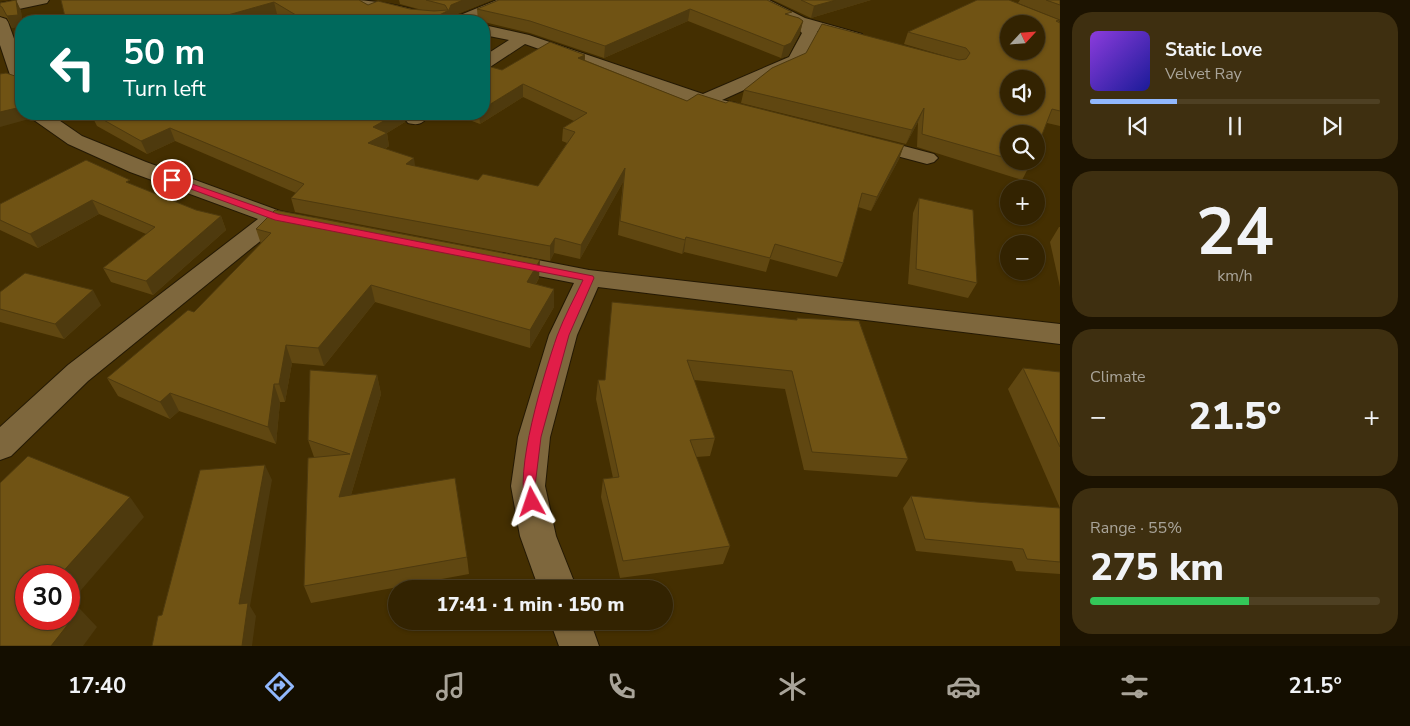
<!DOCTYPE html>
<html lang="en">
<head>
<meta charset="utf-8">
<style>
	body { margin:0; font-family:"Nunito Sans",sans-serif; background:#3e2f10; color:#f1f3f6; height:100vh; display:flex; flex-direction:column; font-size:19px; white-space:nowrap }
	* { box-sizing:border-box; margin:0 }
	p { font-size:16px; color:#a9a499 }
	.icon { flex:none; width:28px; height:28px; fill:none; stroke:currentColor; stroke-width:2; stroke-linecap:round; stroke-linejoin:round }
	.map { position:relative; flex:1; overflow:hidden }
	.drawer { display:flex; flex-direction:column; gap:12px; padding:12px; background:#1c1301; width:350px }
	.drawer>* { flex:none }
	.guide { position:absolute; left:15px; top:15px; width:475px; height:105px; border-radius:20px; box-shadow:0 1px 4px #0004,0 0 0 1px #4e4023; background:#00695c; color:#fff; overflow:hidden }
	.needle { width:32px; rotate:64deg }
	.buttons { position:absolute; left:1000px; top:15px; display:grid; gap:10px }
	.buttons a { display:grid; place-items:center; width:45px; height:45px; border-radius:50%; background:#332301; box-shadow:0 1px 4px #0004,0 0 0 1px #4e4023; font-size:25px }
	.speed { position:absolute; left:15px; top:565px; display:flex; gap:10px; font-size:25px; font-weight:700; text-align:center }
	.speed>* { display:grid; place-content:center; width:65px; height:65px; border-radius:50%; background:#332301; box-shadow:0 1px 4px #0004,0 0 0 1px #4e4023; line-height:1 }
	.speed .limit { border:8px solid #d22; background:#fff; color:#111 }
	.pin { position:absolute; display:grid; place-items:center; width:42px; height:42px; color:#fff; margin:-21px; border:2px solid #fff; border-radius:50%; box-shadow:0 1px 5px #0007 }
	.me { position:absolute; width:55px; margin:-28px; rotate:355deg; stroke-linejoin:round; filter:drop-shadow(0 0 4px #0008) }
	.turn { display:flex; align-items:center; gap:18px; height:105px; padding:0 25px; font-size:22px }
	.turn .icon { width:65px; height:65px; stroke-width:2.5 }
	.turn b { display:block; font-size:35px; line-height:42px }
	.big { font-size:38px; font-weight:800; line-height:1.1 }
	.drawer .card { flex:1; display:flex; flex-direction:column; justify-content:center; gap:8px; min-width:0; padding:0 18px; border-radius:20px; background:#3e2f10 }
	.drawer .dial { align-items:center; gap:0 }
	.dial b { font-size:65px; line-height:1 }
	.song { display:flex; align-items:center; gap:15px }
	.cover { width:60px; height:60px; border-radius:8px; background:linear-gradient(135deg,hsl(270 70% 55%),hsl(240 70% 35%)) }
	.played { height:5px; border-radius:2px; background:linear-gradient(90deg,#91b8fd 30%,#4e4023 30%) }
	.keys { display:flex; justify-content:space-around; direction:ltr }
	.heat { display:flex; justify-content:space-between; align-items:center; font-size:28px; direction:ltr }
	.charge { height:8px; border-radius:4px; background:linear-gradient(90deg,#34c759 55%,#4e4023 0) }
	.trip { position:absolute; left:388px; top:580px; width:285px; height:50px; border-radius:25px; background:#332301; box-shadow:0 1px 4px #0004,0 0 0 1px #4e4023; font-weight:800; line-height:50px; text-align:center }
	.dock { display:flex; height:80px; justify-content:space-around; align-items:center; background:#140e00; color:#a9a499 }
	.dock .icon { width:35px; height:35px }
	.dock .active { color:#91b8fd }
	.dock b { font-size:22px; color:#f1f3f6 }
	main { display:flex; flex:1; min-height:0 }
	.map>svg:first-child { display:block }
</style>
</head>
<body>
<main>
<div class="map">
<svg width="1060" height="646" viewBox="0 0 1060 646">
	<rect width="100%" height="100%" fill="#442f01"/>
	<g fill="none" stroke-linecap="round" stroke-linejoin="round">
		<g stroke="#241904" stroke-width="2">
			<g id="minor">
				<path d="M18 0H49L47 3 0 13V3Z"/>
				<path d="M353 0C382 0 415 10 445 18L447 21C414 23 385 13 355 3Z"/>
				<path d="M497 0H517L515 3 472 21H451L453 18Z"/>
				<path d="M750 0H769L805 18 862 34 864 37 862 40 856 42 817 31 818 33 802 64 722 100 736 103 739 107 736 111 729 113 697 105 525 44 490 67 484 68V56L509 40 484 35V25L529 35 703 94 789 57 802 33 793 24 752 3Z"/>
				<path d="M0 17 6 19 8 22 21 58V86L15 85 12 81 0 45Z"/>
				<path d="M29 114H50L82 136 146 162 280 211 314 218 318 223 314 228 306 230 280 225 88 381 11 456 0 460V427L68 365 258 219 130 172 68 144 31 118Z"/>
				<path d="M409 114H430C424 123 419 126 408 123L405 119Z"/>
				<path d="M866 136 934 154 938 158 934 162 927 164 859 146 856 142 859 138Z"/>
				<path d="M502 253 589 270 1060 324V344L598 287 577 335 550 437 545 486 556 536 577 589H539L520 536 511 486 518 437 549 335 574 283 493 267 489 261 493 255Z"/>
				<path d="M550 621H590L599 646H559Z"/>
			</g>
		</g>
		<use href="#minor" fill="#7e673d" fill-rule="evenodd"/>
	</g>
	<g fill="#604711">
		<path d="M16 0 21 11 22 21H21V26L12 28 7 18 0 16V3Z"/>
		<path d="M61 0H359L368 5 422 10 400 4 399 0H492L452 16 450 21H289L277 14 251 21H66Z"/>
		<path d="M767 0 791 16 803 21 800 33 788 56 781 58 688 21 604 58 530 33 484 22V21H478L477 9Z"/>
		<path d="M773 0H871L811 18Z"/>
		<path d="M1020 0H1060V20L1018 3Z"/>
		<path d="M1060 20 1059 22 1060 23V126L1047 123 1009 134V161H1032L1022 180 917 147 918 122 906 144 741 103 744 90 959 60 904 44 908 32Z"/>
		<path d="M585 55V60L687 101 726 103 904 145 899 159 871 211 858 207 843 263 837 277 770 259 766 272 684 252 682 254 618 235 623 182 580 259 554 253 550 261 295 212 291 198 296 193 175 141 147 154 97 126 91 114H407L404 117 405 122 387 133 389 146 385 149 415 166 478 180 538 186 567 143 562 141 563 128 574 121 523 97 480 124 453 114H484L502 70Z"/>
		<path d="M131 184 196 210 221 216 226 230 153 295 111 282 103 268 146 234 99 214 38 248 0 230V204Z"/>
		<path d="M919 198 977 283 968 298 908 284 913 213Z"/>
		<path d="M1059 227H1060V287L1050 242Z"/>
		<path d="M256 229 539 278 536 284 554 289V307L530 348 375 302 324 366 292 363 285 402H280L276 444 179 411 170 419 118 396 107 378 194 312 261 244Z"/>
		<path d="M0 292 101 305 64 339 0 322Z"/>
		<path d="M796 320 908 459 897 477 804 470 785 389 694 380 715 438 710 456 696 457 730 546 723 564 620 578 601 497 603 479 613 478 596 399 598 380H605Z"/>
		<path d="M1023 368 1060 372V508L1008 389Z"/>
		<path d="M377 375 381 394 351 495 467 557 469 574 311 603 304 586 314 457 308 440Z"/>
		<path d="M911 496 976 502 1060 508V574L1016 571 1012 561 916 551 903 508Z"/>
	</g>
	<g fill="#4e3a0e">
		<path d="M16 0 21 11 22 21H21V26L12 28 7 16Z"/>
		<path d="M463 0H492L452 16 450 21H428L449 10 451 5Z"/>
		<path d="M836 0H871L811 18 814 6Z"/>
		<path d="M274 2 277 14 251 21H230L228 15Z"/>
		<path d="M690 9 688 21 604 58 605 46Z"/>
		<path d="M803 21 800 33 788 56 781 58 784 46Z"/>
		<path d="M585 55 584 67 578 58Z"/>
		<path d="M523 84V97L480 124 479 114H484V108Z"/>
		<path d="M21 107V114H28L29 119 0 127V112Z"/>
		<path d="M924 108 918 122 906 144 912 130Z"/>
		<path d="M396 114H407L404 117 405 122 387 133 389 146 371 157 368 143 373 127Z"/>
		<path d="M170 128 175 141 147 154 141 141Z"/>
		<path d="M904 145 899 159 871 211 877 197Z"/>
		<path d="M414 158 416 172 406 164Z"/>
		<path d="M625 168 623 182 580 259 581 245Z"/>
		<path d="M92 200 99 214 38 248 30 234Z"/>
		<path d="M221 216 226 230 153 295 146 281Z"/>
		<path d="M686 237 684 252 682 254 685 240Z"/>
		<path d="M555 238 554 253 550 261V246Z"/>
		<path d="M540 260 539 278 527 299V282Z"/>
		<path d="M371 285 375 302 324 366 318 348Z"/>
		<path d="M554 289V307L530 348V330Z"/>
		<path d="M93 290 101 305 64 339 55 324Z"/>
		<path d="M286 345 292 363 285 402 279 384Z"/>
		<path d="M377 375 381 394 345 515 339 497Z"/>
		<path d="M274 384 280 402 276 444 268 427Z"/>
		<path d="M170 393 179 411 170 419 160 402Z"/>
		<path d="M265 465 272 480 250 606 256 616 252 646H242L239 604Z"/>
		<path d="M130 497 144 517 69 604V576H59Z"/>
		<path d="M80 609 97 627 83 646H51Z"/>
	</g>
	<g fill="#705314" stroke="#4e3a0e" fill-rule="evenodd">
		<path d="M16 0 18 15 7 16 2 7 0 6V3Z"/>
		<path d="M61 0H359L368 5 378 1 410 9 434 11 448 10 445 5 426 0H463L451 5 449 10 428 21H306L274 2 228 15 232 21H66Z"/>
		<path d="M499 0H767L792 12 785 14 799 18 803 21 791 43 784 46 690 9 605 46 530 21 477 9Z"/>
		<path d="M801 0H836L814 6Z"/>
		<path d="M977 0H1009L1060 20 1056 21 1060 23V111L1052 109 1036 150V134H1009V159L922 134 924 108 912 130 744 90 772 68 806 53 822 24 959 60 966 59 970 53 966 48 908 32ZM1009 24H1036V51H1009ZM1009 79H1036V106H1009Z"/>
		<path d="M1046 0H1060V5Z"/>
		<path d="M550 42 585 55 578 58 687 101 698 94 726 103 729 101 904 145 877 197 862 193 843 263 775 244 770 258 686 237 685 240 620 221 625 168 581 245 555 238 550 246 291 198 304 184 170 128 141 141 93 114H396L373 127 387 133 368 143 414 158 406 164 478 180 483 174 538 186 575 132 563 128 587 113 523 84 484 108V65L502 70Z"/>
		<path d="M21 69V107L0 112V74L6 73 15 76 17 70Z"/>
		<path d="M86 160 130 180 126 182 196 210 221 216 146 281 103 268 155 227 92 200 30 234 0 220V204Z"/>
		<path d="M1016 161H1032L1030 165Z"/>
		<path d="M919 198 973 210 977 283 916 269Z"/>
		<path d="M275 210 540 260 527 282 554 289 530 330 371 285 318 348 286 345 279 384H274L268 427 170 393 160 402 107 378 188 310 194 312 271 233 256 229Z"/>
		<path d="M25 273 93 290 55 324 0 309V292Z"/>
		<path d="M612 302 797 320V318L859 321 908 459 812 452 792 371 687 360 715 438 690 440 730 546 623 561 603 479 619 477 598 380H605Z"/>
		<path d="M1023 368 1060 372V447Z"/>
		<path d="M310 370 377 375 339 497 455 478 467 557 304 586 308 458 350 454 308 440Z"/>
		<path d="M28 456 130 497 59 576H26V619H69V605L80 609 51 646H0V483Z"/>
		<path d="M265 465 239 604 248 603 242 646H152L158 616 162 615 200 470Z"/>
		<path d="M911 496 976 502 1060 508V562L1027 559 1023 549 925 539Z"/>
	</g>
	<path fill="#e11d48" stroke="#92132f" d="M172 177 278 214 593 276 594 278 569 335 541 437 535 486 539 502 537 507 532 509 527 507C512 475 545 371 557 336 564 317 574 299 583 280L275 220 169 181V178Z"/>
</svg>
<div class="buttons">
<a><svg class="needle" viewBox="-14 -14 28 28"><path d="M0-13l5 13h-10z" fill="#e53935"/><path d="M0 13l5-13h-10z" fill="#a9a499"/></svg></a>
<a><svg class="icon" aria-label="sound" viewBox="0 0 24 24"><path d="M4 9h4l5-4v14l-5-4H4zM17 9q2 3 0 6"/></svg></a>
<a><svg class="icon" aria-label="search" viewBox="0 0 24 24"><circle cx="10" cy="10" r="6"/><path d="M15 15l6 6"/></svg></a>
<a>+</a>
<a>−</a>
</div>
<div class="speed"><div class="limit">30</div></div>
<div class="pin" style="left:172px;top:180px;background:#d93025"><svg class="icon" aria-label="arrive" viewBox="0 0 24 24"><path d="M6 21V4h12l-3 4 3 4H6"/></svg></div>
<svg class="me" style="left:532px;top:502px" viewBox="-20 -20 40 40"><path d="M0-17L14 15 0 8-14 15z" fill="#e11d48" stroke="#fff" stroke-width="4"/></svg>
<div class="trip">17:41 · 1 min · 150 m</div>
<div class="guide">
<div class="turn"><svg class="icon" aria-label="left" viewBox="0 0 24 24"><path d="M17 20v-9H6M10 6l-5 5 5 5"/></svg><div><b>50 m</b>Turn left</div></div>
</div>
</div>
<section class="drawer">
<div class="card">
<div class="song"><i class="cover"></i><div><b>Static Love</b><p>Velvet Ray</p></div></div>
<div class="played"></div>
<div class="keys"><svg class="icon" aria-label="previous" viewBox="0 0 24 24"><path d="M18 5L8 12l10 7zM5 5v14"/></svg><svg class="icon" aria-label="pause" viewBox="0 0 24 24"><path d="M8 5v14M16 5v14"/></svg><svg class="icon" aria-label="next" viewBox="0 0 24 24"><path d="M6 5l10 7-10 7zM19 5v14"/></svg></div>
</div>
<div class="card dial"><b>24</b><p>km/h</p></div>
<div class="card"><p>Climate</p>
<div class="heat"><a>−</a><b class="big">21.5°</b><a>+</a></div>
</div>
<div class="card"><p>Range · 55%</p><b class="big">275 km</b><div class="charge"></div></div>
</section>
</main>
<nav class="dock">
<b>17:40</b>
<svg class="icon active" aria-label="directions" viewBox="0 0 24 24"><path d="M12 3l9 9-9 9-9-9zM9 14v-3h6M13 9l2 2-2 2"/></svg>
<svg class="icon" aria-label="music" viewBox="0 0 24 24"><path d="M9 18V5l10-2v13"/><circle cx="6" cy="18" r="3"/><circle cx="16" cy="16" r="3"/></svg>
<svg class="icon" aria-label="phone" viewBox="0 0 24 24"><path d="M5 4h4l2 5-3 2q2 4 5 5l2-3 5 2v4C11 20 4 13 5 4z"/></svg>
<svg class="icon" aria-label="climate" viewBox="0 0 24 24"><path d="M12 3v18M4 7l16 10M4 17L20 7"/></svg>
<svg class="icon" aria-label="car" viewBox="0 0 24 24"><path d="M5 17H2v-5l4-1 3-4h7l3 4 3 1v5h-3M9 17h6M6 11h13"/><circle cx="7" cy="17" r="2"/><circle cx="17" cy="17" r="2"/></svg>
<svg class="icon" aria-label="filters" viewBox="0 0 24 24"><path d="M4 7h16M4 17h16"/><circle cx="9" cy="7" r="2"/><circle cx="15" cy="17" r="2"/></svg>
<b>21.5°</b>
</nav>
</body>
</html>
